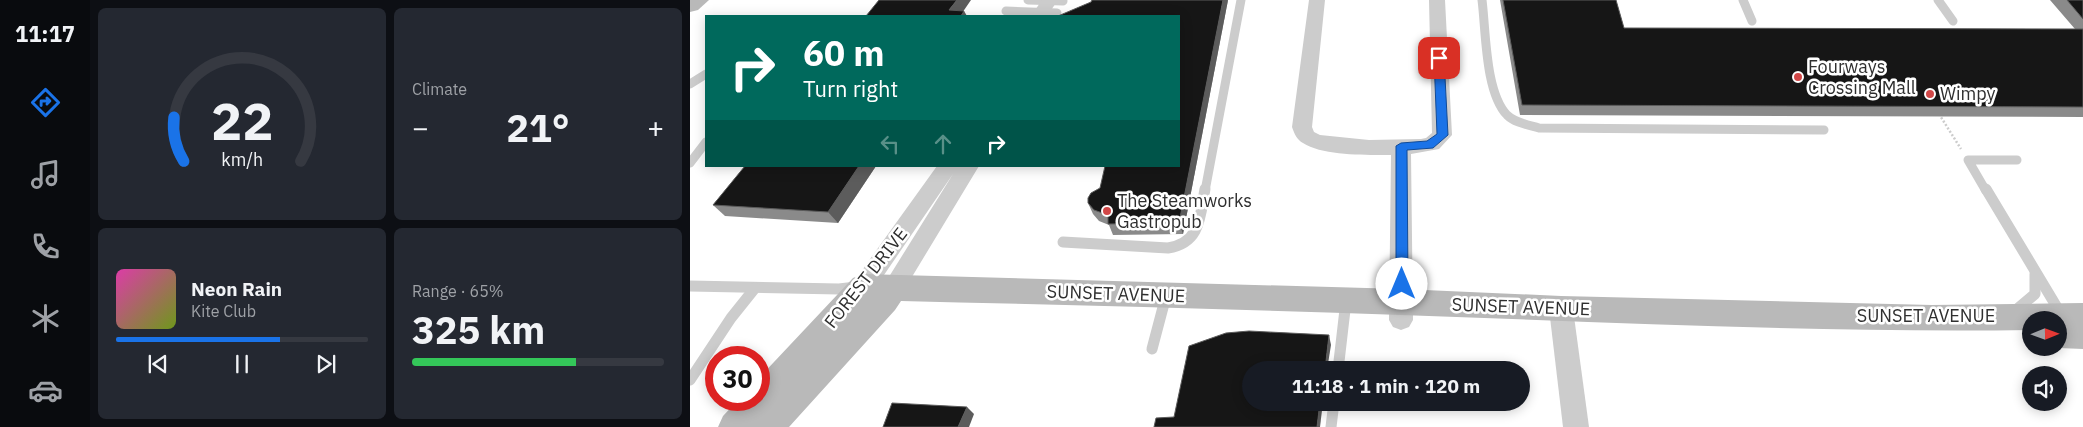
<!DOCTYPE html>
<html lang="en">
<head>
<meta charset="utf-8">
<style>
	body { margin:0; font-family:"IBM Plex Sans",sans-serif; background:#242831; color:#f1f3f6; height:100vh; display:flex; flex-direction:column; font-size:19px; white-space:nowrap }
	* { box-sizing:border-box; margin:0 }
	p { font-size:16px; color:#9ea1a6 }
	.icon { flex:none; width:28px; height:28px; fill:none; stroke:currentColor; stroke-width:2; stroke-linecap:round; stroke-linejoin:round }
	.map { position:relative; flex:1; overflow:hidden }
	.panel { display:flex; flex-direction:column; gap:8px; padding:8px; background:#0d0f14; width:600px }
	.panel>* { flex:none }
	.top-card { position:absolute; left:15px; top:15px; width:475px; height:152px; border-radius:0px; box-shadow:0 2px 12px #0003; background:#00695c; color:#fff; overflow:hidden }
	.needle { width:32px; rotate:89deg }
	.tools { position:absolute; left:1332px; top:311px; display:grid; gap:10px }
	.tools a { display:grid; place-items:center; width:45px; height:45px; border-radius:50%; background:#171b24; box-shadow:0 2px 12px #0003; font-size:25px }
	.speed { position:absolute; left:15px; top:346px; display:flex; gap:10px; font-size:25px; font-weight:700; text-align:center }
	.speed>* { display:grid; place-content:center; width:65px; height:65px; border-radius:50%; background:#171b24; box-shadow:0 2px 12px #0003; line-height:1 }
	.speed .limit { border:8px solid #d22; background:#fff; color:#111 }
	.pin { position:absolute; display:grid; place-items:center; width:42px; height:42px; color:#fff; margin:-21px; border-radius:10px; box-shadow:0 2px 8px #0006 }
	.me { position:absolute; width:55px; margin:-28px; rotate:0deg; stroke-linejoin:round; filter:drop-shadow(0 0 4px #0008) }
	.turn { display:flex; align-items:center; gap:18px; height:105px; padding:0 15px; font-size:22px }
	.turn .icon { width:65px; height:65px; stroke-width:2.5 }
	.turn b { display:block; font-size:35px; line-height:42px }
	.lanes { display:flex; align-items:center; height:48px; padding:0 15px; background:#0003; justify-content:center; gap:25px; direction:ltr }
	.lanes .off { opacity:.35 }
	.big { font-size:38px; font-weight:700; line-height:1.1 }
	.panel .card { flex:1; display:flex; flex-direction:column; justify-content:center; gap:8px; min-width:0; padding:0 18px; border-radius:8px; background:#242831 }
	.panel .dial { align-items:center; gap:0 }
	.dial svg { height:130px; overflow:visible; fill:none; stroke:#363941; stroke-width:7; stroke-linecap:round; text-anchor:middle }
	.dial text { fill:#f1f3f6; stroke:none }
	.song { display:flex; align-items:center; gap:15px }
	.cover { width:60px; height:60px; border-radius:8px; background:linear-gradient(135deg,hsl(320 70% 55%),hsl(80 70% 35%)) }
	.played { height:5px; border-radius:2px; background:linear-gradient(90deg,#1a73e8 65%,#363941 65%) }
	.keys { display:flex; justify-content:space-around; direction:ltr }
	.heat { display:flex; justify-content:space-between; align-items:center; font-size:28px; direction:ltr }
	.charge { height:8px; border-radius:4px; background:linear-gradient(90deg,#34c759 65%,#363941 0) }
	.panel .tiles { flex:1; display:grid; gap:8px; grid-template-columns:repeat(2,1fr) }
	.trip { position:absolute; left:552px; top:361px; width:288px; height:50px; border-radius:25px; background:#171b24; box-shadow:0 2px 12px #0003; font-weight:700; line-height:50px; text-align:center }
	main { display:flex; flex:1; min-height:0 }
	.menu { display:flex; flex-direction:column; width:90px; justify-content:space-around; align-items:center; background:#090b0e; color:#9ea1a6 }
	.menu .icon { width:35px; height:35px }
	.menu .current { color:#1a73e8 }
	.menu b { font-size:22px; color:#f1f3f6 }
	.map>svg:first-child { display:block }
</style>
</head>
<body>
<main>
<nav class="menu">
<b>11:17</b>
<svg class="icon current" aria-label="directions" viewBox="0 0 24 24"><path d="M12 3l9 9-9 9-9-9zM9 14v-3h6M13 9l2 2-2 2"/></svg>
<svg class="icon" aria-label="music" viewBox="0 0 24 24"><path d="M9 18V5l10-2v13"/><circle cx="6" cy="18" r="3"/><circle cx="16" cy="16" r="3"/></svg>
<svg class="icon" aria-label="phone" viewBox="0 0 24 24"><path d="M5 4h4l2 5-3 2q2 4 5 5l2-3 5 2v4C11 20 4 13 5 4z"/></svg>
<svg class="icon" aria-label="climate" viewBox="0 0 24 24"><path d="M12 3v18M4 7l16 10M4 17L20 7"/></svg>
<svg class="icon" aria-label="car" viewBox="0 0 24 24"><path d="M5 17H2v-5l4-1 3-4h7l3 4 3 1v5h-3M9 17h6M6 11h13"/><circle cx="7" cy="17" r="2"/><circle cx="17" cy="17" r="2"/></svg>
</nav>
<section class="panel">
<div class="tiles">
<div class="card dial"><svg viewBox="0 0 100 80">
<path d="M14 69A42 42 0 1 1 86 69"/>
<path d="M14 69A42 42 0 0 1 8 42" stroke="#1a73e8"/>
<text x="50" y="56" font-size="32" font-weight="700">22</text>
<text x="50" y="72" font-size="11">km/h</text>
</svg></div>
<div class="card"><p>Climate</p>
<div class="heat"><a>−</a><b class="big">21°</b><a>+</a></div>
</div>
<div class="card">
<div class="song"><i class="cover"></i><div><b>Neon Rain</b><p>Kite Club</p></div></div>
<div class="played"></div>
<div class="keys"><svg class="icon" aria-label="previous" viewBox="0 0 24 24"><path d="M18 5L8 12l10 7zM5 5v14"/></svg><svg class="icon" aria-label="pause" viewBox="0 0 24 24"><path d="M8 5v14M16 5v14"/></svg><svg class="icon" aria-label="next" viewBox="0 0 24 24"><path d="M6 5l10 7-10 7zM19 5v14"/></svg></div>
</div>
<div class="card"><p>Range · 65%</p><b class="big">325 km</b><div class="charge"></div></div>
</div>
</section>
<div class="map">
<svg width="1393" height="427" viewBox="0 0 1393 427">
	<rect width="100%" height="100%" fill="#fff"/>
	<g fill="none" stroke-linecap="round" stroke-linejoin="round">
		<path stroke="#ccc" stroke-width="2.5" stroke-dasharray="2 2" stroke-linecap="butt" d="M1249 114 1271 149"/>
		<g stroke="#ccc" stroke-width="9">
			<path d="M338 0 373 1"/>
			<path d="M792 0C796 31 795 92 817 115 825 123 839 125 849 128L1134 130"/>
			<path d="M1053 0 1062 21"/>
			<path d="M1248 0 1263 21"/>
			<path d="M316 11 367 13"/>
			<path d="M0 84 16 74"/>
			<path d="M0 163 16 142"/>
			<path d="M515 191 551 0"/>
			<path d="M1296 191 1278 160H1327"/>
		</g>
		<g stroke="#ccc" stroke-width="11">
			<path d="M1296 189 1371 314"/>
			<path d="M373 242 478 248C511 243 510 216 515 189"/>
			<path d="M0 286 149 289 166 287"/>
			<path d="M1326 310 1345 294V274"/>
			<path d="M462 349 476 296"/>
			<path d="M648 370 656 301"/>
			<path d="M0 380 41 318 65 288"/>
			<path d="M641 427 644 402"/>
		</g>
		<g fill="#ccc" fill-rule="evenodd">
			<path d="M352 0H368L357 16H341Z"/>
			<path d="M619 0H635L622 127 624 132 630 135 679 140 731 139 736 138 742 133 739 0H755L762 135 749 149 721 154 723 320 719 327 711 330 703 327 699 320 701 155C677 155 633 156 613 143 607 140 604 133 602 127Z"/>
			<path d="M247 166H268L266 170 268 166H289L211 295 203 298 195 295 192 288 263 174 181 294 173 297 165 294 162 287 165 280Z"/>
			<path d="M871 299 879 302 883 309 899 427H873L859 309 863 302Z"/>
		</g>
		<g fill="#b9b9b9" fill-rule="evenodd">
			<path d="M0 0H19L8 10 0 12Z"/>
			<path d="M173 274 712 289 871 296 1242 305 1393 303V349L1369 348V320H1341V330C1131 333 921 322 711 315 544 309 378 305 211 301L205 310 99 427H28L33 416 48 400H69V378L163 278Z"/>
		</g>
	</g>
	<g fill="#8a8a8a">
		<path d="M538 0 493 234 423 235 419 225 409 221 403 214 398 203 410 188Z"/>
		<path d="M810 0H926L934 28 1385 29 1360 0H1393V117L830 115Z"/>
		<path d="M55 166H186L148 223 35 216 23 205Z"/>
	</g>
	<g fill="#5c5c5c">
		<path d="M267 0H281L270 16 259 10Z"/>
		<path d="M533 0H538L493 234 489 223Z"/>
		<path d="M274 11 277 16H271Z"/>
		<path d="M169 166H186L148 223 138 212Z"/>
		<path d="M639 335 641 345 637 370H635Z"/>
		<path d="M630 402H633L630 427H627Z"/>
		<path d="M277 407 284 414 279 427H268Z"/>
	</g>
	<g fill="#161616" stroke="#5c5c5c">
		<path d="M189 0H267L259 10 274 11 271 16H176Z"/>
		<path d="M402 0H533L489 223 418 224V215L404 210 398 203V198L401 193 410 188 415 166H489V16H368L401 2Z"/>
		<path d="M813 0H926L934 28 1393 29V107L832 105Z"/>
		<path d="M1377 0H1393V19Z"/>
		<path d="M55 166H169L138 212 23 205Z"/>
		<path d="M559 331 639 335 635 370H561V402H630L627 427H464L466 418 484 417 499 346 536 333Z"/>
		<path d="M202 403 277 407 268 427H193Z"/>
	</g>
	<path fill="#1a73e8" stroke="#114b97" d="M749 55 754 58 758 135 743 148 717 150 718 284 716 288 712 289 707 288 706 284V146L711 143 737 141 747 134 744 58Z"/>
	<g fill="#d14747" stroke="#fff" stroke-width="2">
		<circle cx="1108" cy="77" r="5"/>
		<circle cx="1240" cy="94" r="5"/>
		<circle cx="417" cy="211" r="5"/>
	</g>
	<g text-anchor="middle" stroke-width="5" stroke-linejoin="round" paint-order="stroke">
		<g font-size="18" fill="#2f2f2f" stroke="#fff" text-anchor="start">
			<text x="1118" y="73">Fourways<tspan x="1118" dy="21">Crossing Mall</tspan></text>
			<text x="1250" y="100">Wimpy</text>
			<text x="427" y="207">The Steamworks<tspan x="427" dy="21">Gastropub</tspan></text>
		</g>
		<g font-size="18" fill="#2f2f2f" stroke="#fff">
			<text transform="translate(176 278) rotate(-52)" y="6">FOREST DRIVE</text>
			<text transform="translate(426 294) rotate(2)" y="6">SUNSET AVENUE</text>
			<text transform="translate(831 307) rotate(2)" y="6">SUNSET AVENUE</text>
			<text x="1236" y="322">SUNSET AVENUE</text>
		</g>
	</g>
</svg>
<div class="tools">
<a><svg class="needle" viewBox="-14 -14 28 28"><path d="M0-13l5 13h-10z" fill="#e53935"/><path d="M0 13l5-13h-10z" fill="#9ea1a6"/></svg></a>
<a><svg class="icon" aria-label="sound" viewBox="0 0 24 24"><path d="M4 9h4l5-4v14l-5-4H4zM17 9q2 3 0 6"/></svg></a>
</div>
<div class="speed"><div class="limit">30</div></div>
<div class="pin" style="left:749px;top:58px;background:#d93025"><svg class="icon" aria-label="arrive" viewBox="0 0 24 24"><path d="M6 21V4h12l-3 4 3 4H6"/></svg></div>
<svg class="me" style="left:712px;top:284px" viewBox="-20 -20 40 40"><circle r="19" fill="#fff"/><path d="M0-13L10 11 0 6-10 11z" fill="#1a73e8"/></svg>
<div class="trip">11:18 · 1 min · 120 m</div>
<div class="top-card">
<div class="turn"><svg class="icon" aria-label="right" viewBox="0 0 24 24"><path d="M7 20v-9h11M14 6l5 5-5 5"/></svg><div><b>60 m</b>Turn right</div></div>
<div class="lanes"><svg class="icon off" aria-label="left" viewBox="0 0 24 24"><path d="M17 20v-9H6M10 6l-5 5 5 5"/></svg><svg class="icon off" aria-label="ahead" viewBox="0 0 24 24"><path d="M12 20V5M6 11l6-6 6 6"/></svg><svg class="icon" aria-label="right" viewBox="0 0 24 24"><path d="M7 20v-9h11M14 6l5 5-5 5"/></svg></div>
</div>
</div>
</main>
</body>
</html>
